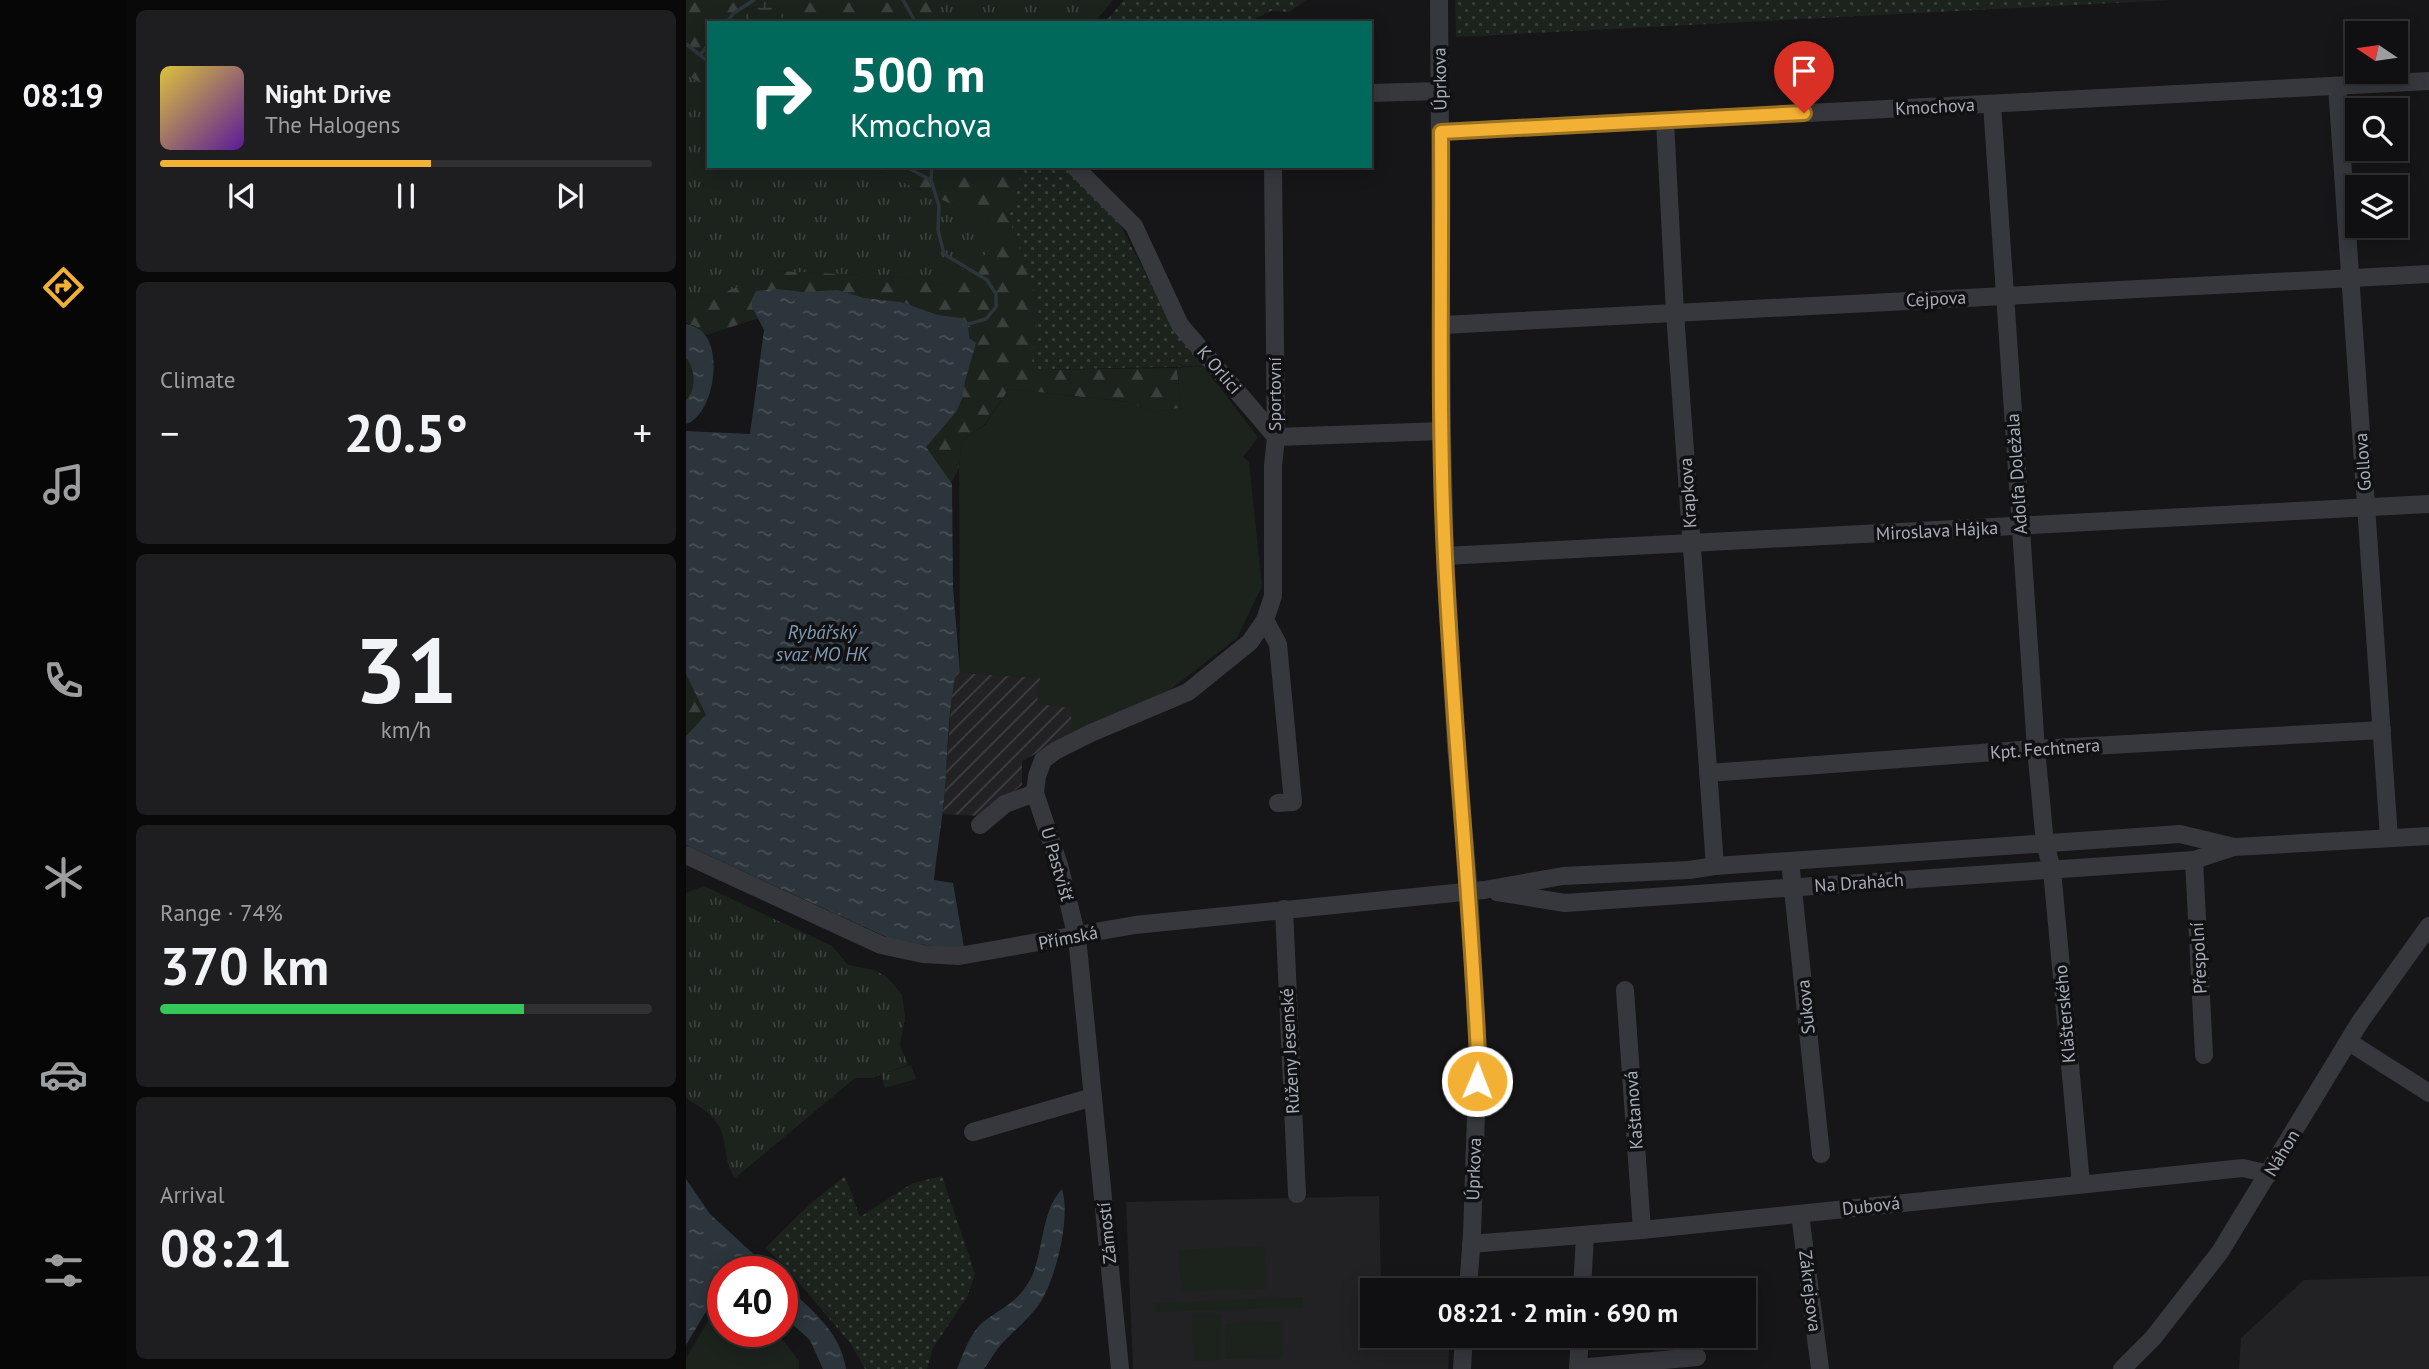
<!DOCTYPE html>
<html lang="en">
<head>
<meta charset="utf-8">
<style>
	body { margin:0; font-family:"PT Sans",sans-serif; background:#1e1e20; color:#f1f3f6; height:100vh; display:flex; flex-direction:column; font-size:26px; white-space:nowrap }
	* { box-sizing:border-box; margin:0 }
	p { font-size:23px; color:#9c9d9f }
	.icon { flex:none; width:38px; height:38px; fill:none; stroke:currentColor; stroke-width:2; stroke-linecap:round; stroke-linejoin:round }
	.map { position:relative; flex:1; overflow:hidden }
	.details { display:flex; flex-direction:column; gap:10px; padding:10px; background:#09090a; width:560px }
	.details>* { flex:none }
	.hud { position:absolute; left:21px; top:21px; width:665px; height:147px; border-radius:0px; box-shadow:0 4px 18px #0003,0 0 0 2px #303032; background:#00695c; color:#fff; overflow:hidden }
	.needle { width:46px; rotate:283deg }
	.tools { position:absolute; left:1659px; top:21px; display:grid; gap:14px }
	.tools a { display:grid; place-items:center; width:63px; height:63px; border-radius:0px; background:#101012; box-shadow:0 4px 18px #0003,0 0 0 2px #303032; font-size:35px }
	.speed { position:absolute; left:21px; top:1256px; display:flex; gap:14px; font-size:35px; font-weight:700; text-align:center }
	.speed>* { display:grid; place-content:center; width:91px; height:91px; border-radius:50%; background:#101012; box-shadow:0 4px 18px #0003,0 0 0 2px #303032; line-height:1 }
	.speed .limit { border:10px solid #d22; background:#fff; color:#111 }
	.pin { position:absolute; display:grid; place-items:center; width:60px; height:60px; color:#fff; margin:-72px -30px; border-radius:50% 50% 50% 0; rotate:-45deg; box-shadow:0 0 7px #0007 }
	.pin .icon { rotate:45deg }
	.me { position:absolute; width:77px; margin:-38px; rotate:1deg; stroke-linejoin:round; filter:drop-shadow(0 0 5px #0008) }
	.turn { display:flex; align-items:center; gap:24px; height:147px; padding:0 28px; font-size:32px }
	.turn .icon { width:91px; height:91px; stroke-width:2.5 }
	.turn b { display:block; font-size:49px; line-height:60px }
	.big { font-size:52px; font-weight:700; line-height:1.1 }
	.details .card { flex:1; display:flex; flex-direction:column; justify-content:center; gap:10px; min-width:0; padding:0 24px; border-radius:10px; background:#1e1e20 }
	.details .dial { align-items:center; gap:0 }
	.dial b { font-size:91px; line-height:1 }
	.song { display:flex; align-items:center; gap:21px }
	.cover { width:84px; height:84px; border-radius:10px; background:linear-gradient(135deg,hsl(50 70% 55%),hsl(270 70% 35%)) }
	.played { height:7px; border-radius:4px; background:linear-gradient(90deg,#f2b134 55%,#303032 55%) }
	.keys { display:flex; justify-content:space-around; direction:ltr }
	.heat { display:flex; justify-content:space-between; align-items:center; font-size:38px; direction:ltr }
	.charge { height:10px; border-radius:5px; background:linear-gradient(90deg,#34c759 74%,#303032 0) }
	.trip { position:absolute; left:674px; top:1278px; width:396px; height:70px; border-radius:0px; background:#101012; box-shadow:0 4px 18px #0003,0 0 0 2px #303032; font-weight:700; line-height:70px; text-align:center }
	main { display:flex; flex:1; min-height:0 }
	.tab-bar { display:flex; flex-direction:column; width:126px; justify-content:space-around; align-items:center; background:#060607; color:#9c9d9f }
	.tab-bar .icon { width:49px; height:49px }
	.tab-bar .current { color:#f2b134 }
	.tab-bar b { font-size:32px; color:#f1f3f6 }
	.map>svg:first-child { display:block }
</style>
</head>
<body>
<main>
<nav class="tab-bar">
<b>08:19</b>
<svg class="icon current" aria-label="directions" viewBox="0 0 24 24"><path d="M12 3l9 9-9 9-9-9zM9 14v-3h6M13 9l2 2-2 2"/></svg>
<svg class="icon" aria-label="music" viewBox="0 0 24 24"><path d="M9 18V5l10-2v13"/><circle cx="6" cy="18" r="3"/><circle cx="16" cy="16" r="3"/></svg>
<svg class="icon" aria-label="phone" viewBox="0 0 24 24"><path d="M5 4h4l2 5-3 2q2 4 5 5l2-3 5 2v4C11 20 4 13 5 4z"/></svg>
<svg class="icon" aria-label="climate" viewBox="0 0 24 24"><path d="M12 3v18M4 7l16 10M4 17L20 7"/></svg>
<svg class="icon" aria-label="car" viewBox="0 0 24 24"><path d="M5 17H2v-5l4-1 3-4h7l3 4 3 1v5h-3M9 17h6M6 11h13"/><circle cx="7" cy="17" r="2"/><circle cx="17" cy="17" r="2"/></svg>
<svg class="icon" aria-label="filters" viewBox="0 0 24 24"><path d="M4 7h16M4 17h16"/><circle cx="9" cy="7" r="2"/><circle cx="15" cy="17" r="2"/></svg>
</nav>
<section class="details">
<div class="card">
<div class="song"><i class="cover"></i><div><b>Night Drive</b><p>The Halogens</p></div></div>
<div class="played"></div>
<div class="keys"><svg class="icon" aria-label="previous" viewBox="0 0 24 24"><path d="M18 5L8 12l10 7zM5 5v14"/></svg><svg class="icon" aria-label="pause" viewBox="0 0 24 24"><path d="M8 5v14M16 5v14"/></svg><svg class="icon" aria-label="next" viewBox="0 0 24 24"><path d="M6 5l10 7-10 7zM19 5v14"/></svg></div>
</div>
<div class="card"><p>Climate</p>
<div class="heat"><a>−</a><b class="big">20.5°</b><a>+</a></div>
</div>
<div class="card dial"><b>31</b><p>km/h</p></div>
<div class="card"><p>Range · 74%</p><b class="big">370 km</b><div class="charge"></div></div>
<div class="card"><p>Arrival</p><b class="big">08:21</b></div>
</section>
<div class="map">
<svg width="1743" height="1369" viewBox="0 0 1743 1369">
	<defs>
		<pattern id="industrial-furrows" width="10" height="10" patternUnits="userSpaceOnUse" patternTransform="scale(1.75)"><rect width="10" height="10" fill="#222225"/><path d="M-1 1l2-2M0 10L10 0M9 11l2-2" fill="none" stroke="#3f3f43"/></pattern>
		<pattern id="grass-tufts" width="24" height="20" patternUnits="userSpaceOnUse" patternTransform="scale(1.75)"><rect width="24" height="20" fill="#1c231d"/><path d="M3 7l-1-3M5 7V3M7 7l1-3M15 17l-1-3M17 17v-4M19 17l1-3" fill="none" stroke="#3a403c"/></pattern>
		<pattern id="forest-firs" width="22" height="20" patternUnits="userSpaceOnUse" patternTransform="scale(1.75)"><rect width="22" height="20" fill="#1c231d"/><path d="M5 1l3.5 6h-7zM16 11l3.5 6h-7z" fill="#3a403c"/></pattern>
		<pattern id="wetland-marsh" width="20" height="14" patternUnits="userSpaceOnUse" patternTransform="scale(1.75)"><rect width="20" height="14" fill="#1c231d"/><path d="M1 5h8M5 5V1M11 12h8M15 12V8" fill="none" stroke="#3a403c"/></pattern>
		<pattern id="garden-dots" width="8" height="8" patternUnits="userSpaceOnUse" patternTransform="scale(1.75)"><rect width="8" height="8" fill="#1c231d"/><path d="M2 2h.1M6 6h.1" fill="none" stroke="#3a403c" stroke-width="1.8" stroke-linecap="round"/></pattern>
		<pattern id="water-ripples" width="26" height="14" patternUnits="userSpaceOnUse" patternTransform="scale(1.75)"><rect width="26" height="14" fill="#2c353c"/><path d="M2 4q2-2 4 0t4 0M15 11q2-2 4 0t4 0" fill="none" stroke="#485056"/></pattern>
	</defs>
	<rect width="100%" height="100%" fill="#161618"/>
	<g fill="#222225">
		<path d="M693 1196 695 1286 768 1282 767 1290H686V1335H764L762 1369H447L440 1202Z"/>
		<path d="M1743 1276V1369H1553L1555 1338 1618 1280Z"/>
	</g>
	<path fill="url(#industrial-furrows)" d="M270 672 354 678 385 708V735L336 761V785L297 816 257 814 266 693Z"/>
	<g fill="url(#grass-tufts)">
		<path d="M249 0H427L408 23H257Z"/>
		<path d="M0 75 23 87V166H180L279 210 308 228 309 245 298 256 256 284 203 276 88 271 39 292 0 299Z"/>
		<path d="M18 886 146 946 162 965 188 970 201 977 216 995 219 1017 214 1045 222 1065 196 1074 225 1065 230 1079 199 1088 195 1074 188 1078H169L49 1178C39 1164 41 1152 37 1136 33 1118 15 1107 0 1098V893Z"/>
	</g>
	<g fill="url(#forest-firs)">
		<path d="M0 0H249L257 23H23V87L0 75Z"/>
		<path d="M180 166H337L323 218 353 306 346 370 491 368 495 408 465 412 443 402 323 389 298 425 276 441 273 468 257 499 225 466 276 318 252 315 215 302 145 294 66 307 73 318 20 335 9 326 0 323V299L39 292 88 271 203 276 256 284 298 256 308 245V228L279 210Z"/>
		<path d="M0 358C9 367 11 390 0 400Z"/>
		<path d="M0 644 20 716 0 736Z"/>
	</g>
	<path fill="url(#wetland-marsh)" d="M55 0H103L100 15 89 23H51Z"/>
	<g fill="url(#garden-dots)">
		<path d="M438 0H620L603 12 585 11 561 23H418Z"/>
		<path d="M769 0H1485L770 37Z"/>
		<path d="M337 166H382L432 221 481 315 517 366 345 370 353 306 323 218Z"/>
		<path d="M159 1176 174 1217 227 1183 256 1176 289 1274 281 1297 247 1348 241 1369H179L165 1344 98 1265 79 1248 124 1204Z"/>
	</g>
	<g fill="#1c231d">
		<path d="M517 366 572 437 557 457 563 462 576 586 551 638 476 696 385 735V708L351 704 354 678 274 673 273 468 276 441 299 425 323 389 443 402 465 412 495 408 491 368Z"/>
		<path d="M578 1246 581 1289 495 1292 493 1250Z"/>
		<path d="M617 1297V1307L469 1312 468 1303Z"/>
		<path d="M33 1303H37V1332H91L113 1361V1369H0V1358Z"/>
		<path d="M534 1314 536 1360 507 1361 506 1315Z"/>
		<path d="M596 1321 597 1357 540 1359 539 1324Z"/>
	</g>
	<g fill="url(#water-ripples)">
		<path d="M90 289 117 292 152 290 178 298 215 302 252 315 276 318 282 324 283 338 290 343 279 381 276 399 270 412 240 447 266 484 267 587 274 673H270C262 710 262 749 259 787 257 818 251 849 248 880L267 883 278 947 264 948 209 941 0 845V736L20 715 0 674V431L64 434 78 330 66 307V299L70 291Z"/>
		<path d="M0 324C7 326 14 328 19 335 36 356 27 415 0 424V400C11 390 9 367 0 358Z"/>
		<path d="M0 1179 24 1214 87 1272H37V1291L24 1305 0 1345Z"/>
		<path d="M376 1189C385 1217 370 1278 354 1303 343 1319 326 1332 313 1347 308 1353 303 1362 298 1369H271C277 1354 284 1333 297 1322 317 1307 331 1303 344 1280 358 1254 354 1212 376 1189Z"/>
		<path d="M96 1282C123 1309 154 1329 160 1369H137L124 1340 96 1315Z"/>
	</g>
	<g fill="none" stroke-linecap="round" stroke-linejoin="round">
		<g stroke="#2c353c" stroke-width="3.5">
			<path d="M217 0 230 23"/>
			<path d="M40 23 48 13 68 0"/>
			<path d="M0 44 14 55 23 44"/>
			<path d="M14 55 23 62"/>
			<path d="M218 166 245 180"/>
			<path d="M246 166 245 180 253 206 252 230 258 254 301 280 310 294V307L300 319 279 325"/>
		</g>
		<g stroke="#37383d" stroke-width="18">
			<path d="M753 0 756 431 759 556 770 746 783 891 792 1055 786 1234 782 1290"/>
			<path d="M1651 86 1703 838"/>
			<path d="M684 93 755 91"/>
			<path d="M1306 104 1350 749 1359 843 1366 870 1395 1184"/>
			<path d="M979 121 989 313 1029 866"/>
			<path d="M755 132 1743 81"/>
			<path d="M388 166 448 226 494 325 590 437"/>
			<path d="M587 166 590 437 587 466V596L579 620 592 644 607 802 592 803"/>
			<path d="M756 325 1743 274"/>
			<path d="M590 437 756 431"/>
			<path d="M759 556 1743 504"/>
			<path d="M1022 773 1350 749 1696 730"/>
			<path d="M294 825 319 804 349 793"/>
			<path d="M0 855 195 945 237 954 273 956 449 925 798 890 877 876 1003 870 1029 866 1494 834 1548 847"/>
			<path d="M1508 860 1518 1055"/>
			<path d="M1104 861 1135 1154"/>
			<path d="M811 892 879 903 1508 860 1548 847 1743 836"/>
			<path d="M598 909 611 1194"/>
			<path d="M939 990 956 1230"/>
			<path d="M1663 1042 1743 1093"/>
			<path d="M287 1132 407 1097"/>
			<path d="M1114 1214 1134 1369"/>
			<path d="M785 1244 956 1230 1557 1168 1583 1174"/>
			<path d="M896 1290 899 1235"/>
			<path d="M894 1335 892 1368 1011 1357"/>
			<path d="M434 1369 391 937 373 865 349 793 351 776 357 760 369 751 405 733 502 692 564 642 579 620"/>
			<path d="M776 1369 778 1335"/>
			<path d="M1436 1369 1467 1338 1534 1252 1674 1022 1743 926"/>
		</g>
	</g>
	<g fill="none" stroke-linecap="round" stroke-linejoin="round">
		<g stroke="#9d7322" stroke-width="18">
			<path id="route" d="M791 1081 792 1055C784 889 767 724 759 557 752 416 756 274 755 132L1118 113"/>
		</g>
		<use href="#route" stroke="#f2b134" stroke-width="12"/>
	</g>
	<g text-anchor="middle" stroke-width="7" stroke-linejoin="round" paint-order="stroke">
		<g font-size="18" fill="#a8adb8" stroke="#111113">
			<text transform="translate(754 79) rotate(-91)" y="6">Úprkova</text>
			<text transform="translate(1249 107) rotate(-3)" y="6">Kmochova</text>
			<text transform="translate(1250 299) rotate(-3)" y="6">Cejpova</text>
			<text transform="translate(533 370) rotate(49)" y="6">K Orlici</text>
			<text transform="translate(589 394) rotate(-90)" y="6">Sportovní</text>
			<text transform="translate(1677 462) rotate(-94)" y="6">Gollova</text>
			<text transform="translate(1331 474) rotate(-94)" y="6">Adolfa Doležala</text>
			<text transform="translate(1002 493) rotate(-94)" y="6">Krapkova</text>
			<text transform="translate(1251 531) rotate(-3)" y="6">Miroslava Hájka</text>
			<text transform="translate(1359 749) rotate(-4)" y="6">Kpt. Fechtnera</text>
			<text transform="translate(371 864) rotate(74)" y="6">U Pastvišť</text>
			<text transform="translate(1173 883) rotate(-4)" y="6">Na Drahách</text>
			<text transform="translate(382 938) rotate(-11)" y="6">Přímská</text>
			<text transform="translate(1513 958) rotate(-93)" y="6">Přespolní</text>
			<text transform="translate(1120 1007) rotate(-96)" y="6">Sukova</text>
			<text transform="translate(1379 1014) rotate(-95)" y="6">Klášterského</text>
			<text transform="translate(604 1051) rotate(-93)" y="6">Růženy Jesenské</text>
			<text transform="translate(948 1110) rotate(-94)" y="6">Kaštanová</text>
			<text transform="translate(1596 1153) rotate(-59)" y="6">Náhon</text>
			<text transform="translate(788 1169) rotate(-88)" y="6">Úprkova</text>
			<text transform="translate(1185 1206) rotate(-6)" y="6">Dubová</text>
			<text transform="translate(421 1233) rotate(-96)" y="6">Zámostí</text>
			<text transform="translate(1124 1291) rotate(83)" y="6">Zákrejsova</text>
		</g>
		<g font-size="19" font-style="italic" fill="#7f9bb3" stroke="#111113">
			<text x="136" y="639">Rybářský<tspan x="136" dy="22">svaz MO HK</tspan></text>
		</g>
	</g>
</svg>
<div class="tools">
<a><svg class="needle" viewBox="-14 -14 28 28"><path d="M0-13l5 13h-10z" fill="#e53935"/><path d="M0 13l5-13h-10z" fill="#9c9d9f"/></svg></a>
<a><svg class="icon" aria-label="search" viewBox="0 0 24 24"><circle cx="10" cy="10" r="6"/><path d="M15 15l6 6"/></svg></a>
<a><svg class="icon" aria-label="layers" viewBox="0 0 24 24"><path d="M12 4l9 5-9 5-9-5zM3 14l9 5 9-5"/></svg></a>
</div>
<div class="speed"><div class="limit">40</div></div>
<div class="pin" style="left:1118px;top:113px;background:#d93025"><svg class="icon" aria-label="arrive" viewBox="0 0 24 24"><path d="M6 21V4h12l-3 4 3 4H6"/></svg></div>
<svg class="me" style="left:791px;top:1081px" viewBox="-20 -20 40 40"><circle r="17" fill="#f2b134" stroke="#fff" stroke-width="3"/><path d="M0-11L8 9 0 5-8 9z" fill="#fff"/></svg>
<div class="trip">08:21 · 2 min · 690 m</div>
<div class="hud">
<div class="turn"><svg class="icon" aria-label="right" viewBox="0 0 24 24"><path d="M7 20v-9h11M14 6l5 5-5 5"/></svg><div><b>500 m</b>Kmochova</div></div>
</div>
</div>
</main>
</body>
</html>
